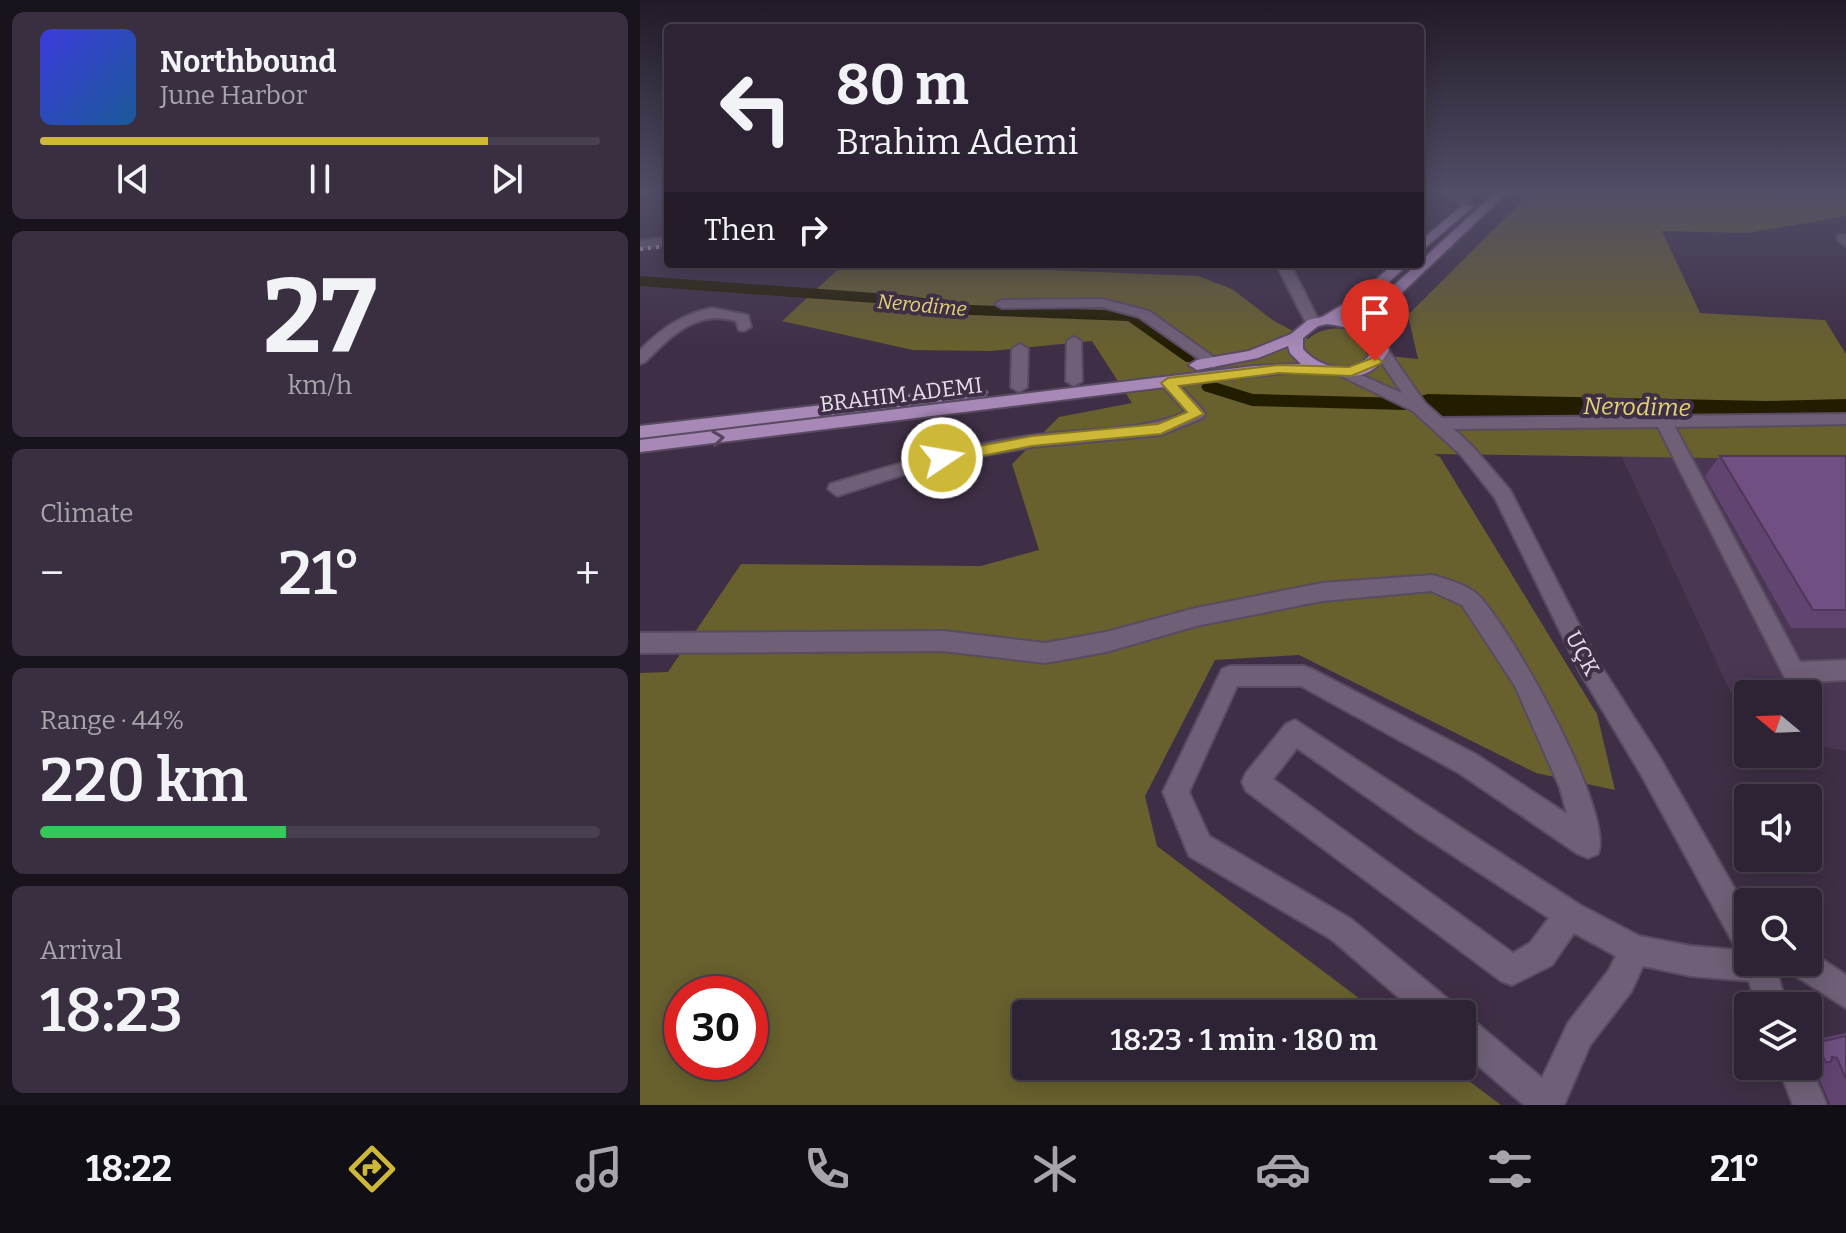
<!DOCTYPE html>
<html lang="en">
<head>
<meta charset="utf-8">
<style>
	body { margin:0; font-family:Bitter,serif; background:#3a2f40; color:#f1f3f6; height:100vh; display:flex; flex-direction:column; font-size:30px; white-space:nowrap }
	* { box-sizing:border-box; margin:0 }
	p { font-size:26px; color:#a7a4ac }
	.icon { flex:none; width:44px; height:44px; fill:none; stroke:currentColor; stroke-width:2; stroke-linecap:round; stroke-linejoin:round }
	.map { position:relative; flex:1; overflow:hidden }
	.drawer { display:flex; flex-direction:column; gap:12px; padding:12px; background:#19131d; width:640px }
	.drawer>* { flex:none }
	.banner { position:absolute; left:24px; top:24px; width:760px; height:244px; border-radius:8px; box-shadow:0 4px 20px #0003,0 0 0 2px #49404f; background:#2e2334; color:#f1f3f6; overflow:hidden }
	.needle { width:52px; rotate:289deg }
	.tools { position:absolute; left:1094px; top:680px; display:grid; gap:16px }
	.tools a { display:grid; place-items:center; width:88px; height:88px; border-radius:8px; background:#2e2334; box-shadow:0 4px 20px #0003,0 0 0 2px #49404f; font-size:40px }
	.speed { position:absolute; left:24px; top:976px; display:flex; gap:16px; font-size:40px; font-weight:700; text-align:center }
	.speed>* { display:grid; place-content:center; width:104px; height:104px; border-radius:50%; background:#2e2334; box-shadow:0 4px 20px #0003,0 0 0 2px #49404f; line-height:1 }
	.speed .limit { border:12px solid #d22; background:#fff; color:#111 }
	.pin { position:absolute; display:grid; place-items:center; width:68px; height:68px; color:#fff; margin:-82px -34px; border-radius:50% 50% 50% 0; rotate:-45deg; box-shadow:0 0 8px #0007 }
	.pin .icon { rotate:45deg }
	.me { position:absolute; width:88px; margin:-44px; rotate:78deg; stroke-linejoin:round; filter:drop-shadow(0 0 6px #0008) }
	.turn { display:flex; align-items:center; gap:28px; height:168px; padding:0 40px; font-size:36px }
	.turn .icon { width:104px; height:104px; stroke-width:2.5 }
	.turn b { display:block; font-size:56px; line-height:68px }
	.then { display:flex; align-items:center; height:76px; padding:0 40px; background:#0003; gap:16px; font-size:30px }
	.big { font-size:60px; font-weight:600; line-height:1.1 }
	.drawer .tile { flex:1; display:flex; flex-direction:column; justify-content:center; gap:12px; min-width:0; padding:0 28px; border-radius:12px; background:#3a2f40 }
	.drawer .dial { align-items:center; gap:0 }
	.dial b { font-size:104px; line-height:1 }
	.song { display:flex; align-items:center; gap:24px }
	.cover { width:96px; height:96px; border-radius:12px; background:linear-gradient(135deg,hsl(240 70% 55%),hsl(210 70% 35%)) }
	.played { height:8px; border-radius:4px; background:linear-gradient(90deg,#ceb837 80%,#49404f 80%) }
	.keys { display:flex; justify-content:space-around; direction:ltr }
	.heat { display:flex; justify-content:space-between; align-items:center; font-size:44px; direction:ltr }
	.charge { height:12px; border-radius:6px; background:linear-gradient(90deg,#34c759 44%,#49404f 0) }
	.trip { position:absolute; left:372px; top:1000px; width:464px; height:80px; border-radius:8px; background:#2e2334; box-shadow:0 4px 20px #0003,0 0 0 2px #49404f; font-weight:600; line-height:80px; text-align:center }
	.tabs { display:flex; height:128px; justify-content:space-around; align-items:center; background:#120e15; color:#a7a4ac }
	.tabs .icon { width:56px; height:56px }
	.tabs .on { color:#ceb837 }
	.tabs b { font-size:36px; color:#f1f3f6 }
	main { display:flex; flex:1; min-height:0 }
	.map>svg:first-child { display:block }
</style>
</head>
<body>
<main>
<section class="drawer">
<div class="tile">
<div class="song"><i class="cover"></i><div><b>Northbound</b><p>June Harbor</p></div></div>
<div class="played"></div>
<div class="keys"><svg class="icon" aria-label="previous" viewBox="0 0 24 24"><path d="M18 5L8 12l10 7zM5 5v14"/></svg><svg class="icon" aria-label="pause" viewBox="0 0 24 24"><path d="M8 5v14M16 5v14"/></svg><svg class="icon" aria-label="next" viewBox="0 0 24 24"><path d="M6 5l10 7-10 7zM19 5v14"/></svg></div>
</div>
<div class="tile dial"><b>27</b><p>km/h</p></div>
<div class="tile"><p>Climate</p>
<div class="heat"><a>−</a><b class="big">21°</b><a>+</a></div>
</div>
<div class="tile"><p>Range · 44%</p><b class="big">220 km</b><div class="charge"></div></div>
<div class="tile"><p>Arrival</p><b class="big">18:23</b></div>
</section>
<div class="map">
<svg width="1206" height="1105" viewBox="0 0 1206 1105">
	<rect width="100%" height="100%" fill="#3e2f46"/>
	<path fill="#4a3754" d="M974 440 1206 444V751L1168 744V694H1108V730Z"/>
	<path fill="#68602d" fill-rule="evenodd" d="M890 193H1206V216L1108 233 1022 231 1060 313 1185 320 1206 354V460L794 454 800 457 957 714 975 790 896 773 659 655 575 660 505 796 517 846 740 1014H386V1066H809L861 1105H0V673L28 672 101 564 341 566 399 550 372 464 419 417 492 403 452 341 351 351 273 350 142 321 204 264H331L354 268 558 276 592 289 634 321 668 339C685 324 711 325 726 342V354L778 359 768 315ZM42 994H110V1062H42Z"/>
	<g fill="none" stroke-linecap="round" stroke-linejoin="round">
		<g fill="#231d00" fill-rule="evenodd">
			<path d="M0 276 263 295 331 305 492 311 561 358 558 362H546L488 321 331 315 263 305 0 286Z"/>
			<path d="M571 381 613 394 766 398 776 404 766 410 612 406 564 391 561 387 564 383Z"/>
		</g>
		<path fill="#231d00" fill-rule="evenodd" d="M788 394 1127 401 1206 399V421L1127 423 788 416 776 413 771 405 776 397Z"/>
		<g stroke="#594b61" stroke-width="4">
			<g id="minor">
				<path d="M806 193H819L834 206 824 208Z"/>
				<path d="M1198 235H1206V246L1198 241Z"/>
				<path d="M28 237V245L0 249V241Z"/>
				<path d="M636 264H650L680 323 678 326 673 327 666 323Z"/>
				<path d="M462 299 509 311 582 363 574 368 569 366 499 317 462 307 362 308 355 304 362 300Z"/>
				<path d="M72 308 108 315 111 327 104 331 99 330 96 321C57 309 31 336 5 362L0 364V350C21 329 42 314 72 308Z"/>
				<path d="M434 337 441 341 442 381 434 386 426 381 427 341Z"/>
				<path d="M380 344 388 349 387 387 379 392 371 387 372 349Z"/>
				<path d="M741 345 746 347 785 403 802 418 1206 414V424L1035 427 1160 662 1206 660V680L1154 683 1146 680 1018 427 814 429 833 447 870 490 957 660 1020 758 1108 912V962H1134L1147 1006H1117L1109 981 1051 976 1003 966 991 992 950 1045 924 1105H884L822 1052V1015L833 1020 902 1078 928 1023 969 970 976 956 934 933 912 965 872 985 861 981 606 791 602 782 606 773 646 724 655 720 940 905 999 936 1051 946 1097 950 1002 776 941 674 855 498 821 455 773 411 693 372 695 369H707L762 393 733 350ZM657 748 777 832 909 918 890 943 873 953 633 779Z"/>
				<path d="M528 378 534 380 563 410 565 414 563 418 521 435 392 447 328 458 278 470 197 496 188 489 190 484C256 464 320 446 388 436 441 428 496 433 546 412L520 383Z"/>
				<path d="M793 575C806 579 828 585 838 595 871 628 975 813 958 854L948 858 938 854 819 773 661 686H597L549 792 569 836 711 919 813 1003 818 1014H778L691 939 549 856 523 792 582 669 590 666H664L672 669 837 755 927 814 920 788 875 686 822 605 791 591 682 601 556 626 466 652 405 663 303 651 0 653V633L303 631 405 643 466 632 556 608 682 583Z"/>
				<path d="M1168 950 1206 975V1008L1151 973 1147 962H1168Z"/>
				<path d="M1168 1061 1187 1105H1153L1138 1066H1168Z"/>
			</g>
		</g>
		<g stroke="#594b61" stroke-width="4">
			<g id="major">
				<path d="M855 193H867L751 303C743 321 742 332 749 350 730 384 710 376 678 372 658 370 634 375 614 376L0 452V440L614 366 661 364 650 353 648 346 618 358 557 370 549 365 557 360 609 351 651 334 668 320 682 317 714 298 754 264H769L724 304 701 318 729 326 740 298ZM687 324C707 327 726 329 733 350 718 377 681 370 663 349V338L678 326Z"/>
				<path d="M823 205 833 207 780 252V241Z"/>
				<path d="M339 387 347 392 345 396 0 438V426Z"/>
			</g>
		</g>
		<use href="#minor" fill="#6f6077" fill-rule="evenodd"/>
		<use href="#major" fill="#a788b7" fill-rule="evenodd"/>
		<path stroke="#b9adbf" stroke-width="4" stroke-dasharray="3 5" stroke-linecap="butt" d="M0 249 28 246"/>
	</g>
	<g fill="#624470">
		<path d="M1080 456H1206V628H1151L1065 476Z"/>
		<path d="M1206 1033V1105H1188L1190 1104 1172 1063H1168V1041Z"/>
	</g>
	<g fill="#724f82" stroke="#50375b" stroke-width="2">
		<path d="M1080 456H1206V610H1173Z"/>
		<path d="M1206 1036V1079L1197 1058 1192 1057 1191 1062H1186L1175 1043Z"/>
	</g>
	<defs><path id="oneway-chevron" d="M-2-3.5L2.5 0L-2 3.5" fill="none" stroke-width="1.6" stroke-linecap="round" stroke-linejoin="round" transform="scale(2)"/></defs>
	<use stroke="#584562" href="#oneway-chevron" transform="translate(78 438) rotate(-7)"/>
	<linearGradient id="sky" x2="0" y2="1"><stop stop-color="#221a26"/><stop offset="0.55" stop-color="#524d68"/><stop offset="1" stop-color="#524d68" stop-opacity="0"/></linearGradient>
	<rect width="1206" height="348" fill="url(#sky)"/>
	<path fill="#ceb837" stroke="#867824" stroke-width="2" d="M735 357 742 361 740 364 711 376 639 373 539 386 564 414 521 434 392 446 302 464 294 458 302 453 392 436 518 424 547 412 521 383 528 378 639 365 709 367Z"/>
	<g text-anchor="middle" stroke-width="8" stroke-linejoin="round" paint-order="stroke">
		<g font-size="20" font-style="italic" fill="#e4d372" stroke="#3e2f46">
			<text transform="translate(282 305) rotate(5)" y="7">Nerodime</text>
		</g>
		<g font-size="22" fill="#e8deed" stroke="#3e2f46">
			<text transform="translate(261 394) rotate(-7)" y="8">BRAHIM ADEMI</text>
			<text transform="translate(943 653) rotate(62)" y="8">UÇK</text>
		</g>
		<g font-size="24" font-style="italic" fill="#e4d372" stroke="#3e2f46">
			<text transform="translate(997 407) rotate(1)" y="8">Nerodime</text>
		</g>
	</g>
</svg>
<div class="tools">
<a><svg class="needle" viewBox="-14 -14 28 28"><path d="M0-13l5 13h-10z" fill="#e53935"/><path d="M0 13l5-13h-10z" fill="#a7a4ac"/></svg></a>
<a><svg class="icon" aria-label="sound" viewBox="0 0 24 24"><path d="M4 9h4l5-4v14l-5-4H4zM17 9q2 3 0 6"/></svg></a>
<a><svg class="icon" aria-label="search" viewBox="0 0 24 24"><circle cx="10" cy="10" r="6"/><path d="M15 15l6 6"/></svg></a>
<a><svg class="icon" aria-label="layers" viewBox="0 0 24 24"><path d="M12 4l9 5-9 5-9-5zM3 14l9 5 9-5"/></svg></a>
</div>
<div class="speed"><div class="limit">30</div></div>
<div class="pin" style="left:735px;top:361px;background:#d93025"><svg class="icon" aria-label="arrive" viewBox="0 0 24 24"><path d="M6 21V4h12l-3 4 3 4H6"/></svg></div>
<svg class="me" style="left:302px;top:458px" viewBox="-20 -20 40 40"><circle r="17" fill="#ceb837" stroke="#fff" stroke-width="3"/><path d="M0-11L8 9 0 5-8 9z" fill="#fff"/></svg>
<div class="trip">18:23 · 1 min · 180 m</div>
<div class="banner">
<div class="turn"><svg class="icon" aria-label="left" viewBox="0 0 24 24"><path d="M17 20v-9H6M10 6l-5 5 5 5"/></svg><div><b>80 m</b>Brahim Ademi</div></div>
<div class="then">Then<svg class="icon" aria-label="right" viewBox="0 0 24 24"><path d="M7 20v-9h11M14 6l5 5-5 5"/></svg></div>
</div>
</div>
</main>
<nav class="tabs">
<b>18:22</b>
<svg class="icon on" aria-label="directions" viewBox="0 0 24 24"><path d="M12 3l9 9-9 9-9-9zM9 14v-3h6M13 9l2 2-2 2"/></svg>
<svg class="icon" aria-label="music" viewBox="0 0 24 24"><path d="M9 18V5l10-2v13"/><circle cx="6" cy="18" r="3"/><circle cx="16" cy="16" r="3"/></svg>
<svg class="icon" aria-label="phone" viewBox="0 0 24 24"><path d="M5 4h4l2 5-3 2q2 4 5 5l2-3 5 2v4C11 20 4 13 5 4z"/></svg>
<svg class="icon" aria-label="climate" viewBox="0 0 24 24"><path d="M12 3v18M4 7l16 10M4 17L20 7"/></svg>
<svg class="icon" aria-label="car" viewBox="0 0 24 24"><path d="M5 17H2v-5l4-1 3-4h7l3 4 3 1v5h-3M9 17h6M6 11h13"/><circle cx="7" cy="17" r="2"/><circle cx="17" cy="17" r="2"/></svg>
<svg class="icon" aria-label="filters" viewBox="0 0 24 24"><path d="M4 7h16M4 17h16"/><circle cx="9" cy="7" r="2"/><circle cx="15" cy="17" r="2"/></svg>
<b>21°</b>
</nav>
</body>
</html>
